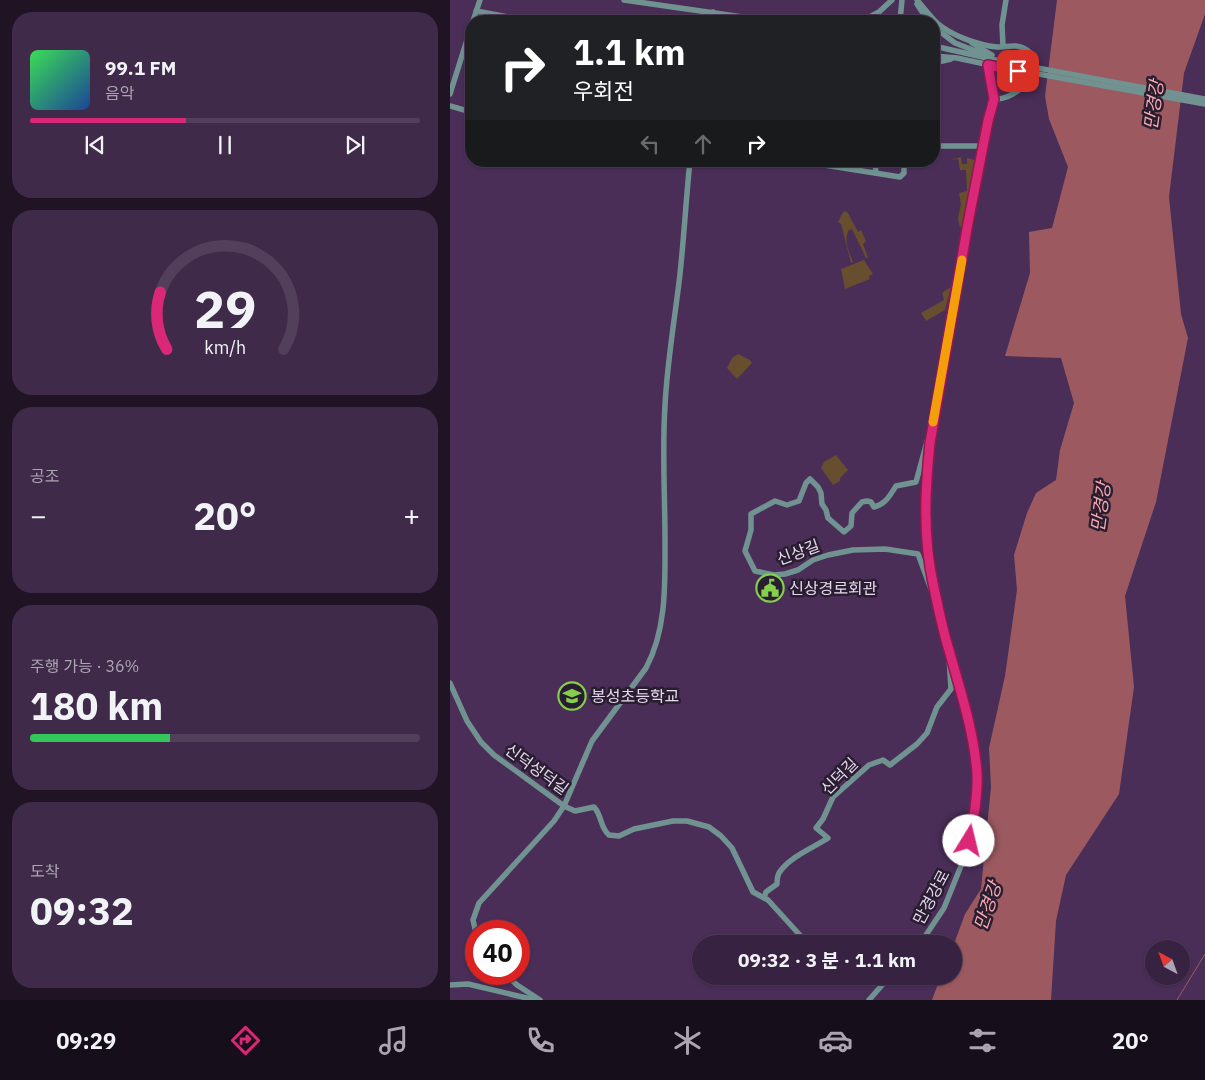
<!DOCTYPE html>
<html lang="ko">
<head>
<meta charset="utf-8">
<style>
	body { margin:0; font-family:"IBM Plex Sans","Noto Sans KR",sans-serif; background:#3f2a49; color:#f1f3f6; height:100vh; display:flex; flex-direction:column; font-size:19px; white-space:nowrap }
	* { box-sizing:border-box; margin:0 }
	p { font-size:16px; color:#aba4b2 }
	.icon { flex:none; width:28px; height:28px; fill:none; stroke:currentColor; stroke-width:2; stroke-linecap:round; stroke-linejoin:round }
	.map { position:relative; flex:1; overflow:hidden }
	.panel { display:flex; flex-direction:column; gap:12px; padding:12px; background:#1f1324; width:450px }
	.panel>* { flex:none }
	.banner { position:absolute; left:15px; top:15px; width:475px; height:152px; border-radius:20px; box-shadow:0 1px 4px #0004,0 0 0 1px #523f5b; background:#202124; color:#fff; overflow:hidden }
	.needle { width:32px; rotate:319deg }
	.tools { position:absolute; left:695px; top:940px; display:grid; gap:10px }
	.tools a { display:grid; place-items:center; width:45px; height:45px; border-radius:50%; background:#382242; box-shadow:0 1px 4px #0004,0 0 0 1px #523f5b; font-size:25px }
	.speed { position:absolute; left:15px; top:920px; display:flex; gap:10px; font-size:25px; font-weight:700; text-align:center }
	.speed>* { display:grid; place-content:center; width:65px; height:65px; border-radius:50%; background:#382242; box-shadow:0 1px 4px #0004,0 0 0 1px #523f5b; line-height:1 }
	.speed .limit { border:8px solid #d22; background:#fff; color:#111 }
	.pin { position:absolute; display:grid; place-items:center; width:42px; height:42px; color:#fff; margin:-21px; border-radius:10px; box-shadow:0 2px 8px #0006 }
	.me { position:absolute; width:55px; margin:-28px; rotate:9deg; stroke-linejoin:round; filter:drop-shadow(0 0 4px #0008) }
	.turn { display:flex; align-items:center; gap:18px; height:105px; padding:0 25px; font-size:22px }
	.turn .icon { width:65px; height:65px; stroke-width:2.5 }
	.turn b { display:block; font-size:35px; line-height:42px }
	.lanes { display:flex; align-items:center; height:48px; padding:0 25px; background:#0003; justify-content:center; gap:25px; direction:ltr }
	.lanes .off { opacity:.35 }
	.big { font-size:38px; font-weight:700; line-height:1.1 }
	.panel .widget { flex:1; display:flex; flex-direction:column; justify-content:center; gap:8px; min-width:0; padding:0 18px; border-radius:20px; background:#3f2a49 }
	.panel .dial { align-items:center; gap:0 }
	.dial svg { height:130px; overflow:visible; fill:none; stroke:#523f5b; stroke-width:7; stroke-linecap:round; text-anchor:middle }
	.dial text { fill:#f1f3f6; stroke:none }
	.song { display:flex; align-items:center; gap:15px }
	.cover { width:60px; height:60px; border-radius:8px; background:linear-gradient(135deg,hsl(130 70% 55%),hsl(220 70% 35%)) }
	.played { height:5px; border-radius:2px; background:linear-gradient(90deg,#db2777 40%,#523f5b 40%) }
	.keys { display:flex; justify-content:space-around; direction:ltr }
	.heat { display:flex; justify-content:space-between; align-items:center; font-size:28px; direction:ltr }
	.charge { height:8px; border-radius:4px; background:linear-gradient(90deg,#34c759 36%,#523f5b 0) }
	.trip { position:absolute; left:242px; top:935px; width:270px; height:50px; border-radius:25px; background:#382242; box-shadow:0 1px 4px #0004,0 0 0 1px #523f5b; font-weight:700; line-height:50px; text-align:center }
	.menu { display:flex; height:80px; justify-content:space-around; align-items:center; background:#160e1a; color:#aba4b2 }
	.menu .icon { width:35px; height:35px }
	.menu .active { color:#db2777 }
	.menu b { font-size:22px; color:#f1f3f6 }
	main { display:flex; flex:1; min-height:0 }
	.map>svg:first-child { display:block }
</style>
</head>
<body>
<main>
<section class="panel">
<div class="widget">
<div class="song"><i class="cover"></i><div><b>99.1 FM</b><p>음악</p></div></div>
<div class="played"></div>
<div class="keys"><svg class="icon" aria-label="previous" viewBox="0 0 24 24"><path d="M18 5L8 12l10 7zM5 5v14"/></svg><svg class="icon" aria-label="pause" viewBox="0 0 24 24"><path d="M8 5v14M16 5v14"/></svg><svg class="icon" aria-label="next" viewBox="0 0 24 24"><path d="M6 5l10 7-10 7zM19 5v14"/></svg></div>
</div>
<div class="widget dial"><svg viewBox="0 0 100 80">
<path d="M14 69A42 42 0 1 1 86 69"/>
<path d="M14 69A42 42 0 0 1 10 34" stroke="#db2777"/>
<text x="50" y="56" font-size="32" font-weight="700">29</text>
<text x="50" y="72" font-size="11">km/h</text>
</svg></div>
<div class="widget"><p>공조</p>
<div class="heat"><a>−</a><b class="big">20°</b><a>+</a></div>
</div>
<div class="widget"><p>주행 가능 · 36%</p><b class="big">180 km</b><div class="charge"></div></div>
<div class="widget"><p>도착</p><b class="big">09:32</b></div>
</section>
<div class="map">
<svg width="755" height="1000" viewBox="0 0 755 1000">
	<rect width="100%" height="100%" fill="#4a2e58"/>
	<g fill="#664e2e">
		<path d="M511 157 512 164H517V158L525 160 515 220 510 228 508 218 511 204 509 193 517 191 516 170H510L508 159 501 160Z"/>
		<path d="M395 211 398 213 408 232 411 230 416 241 413 244 418 258H416L402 229 399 230C393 240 399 252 403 262L401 263 391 224 388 222 393 212Z"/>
		<path d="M414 260 423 274 419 276 420 279 395 289 391 269Z"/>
		<path d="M501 287 495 310 476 321 471 313 494 300 492 293Z"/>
		<path d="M288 354 300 360 302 363 287 379 277 368 282 358Z"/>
		<path d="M386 455 398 470 390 478V481L383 485 371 468 374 462Z"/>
	</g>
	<path fill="#9c5a60" d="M607 0H755V14L734 73 719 197 731 314 738 338 706 502 675 596 684 687 669 794 616 875 606 921 601 1000H482L491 976H504V944L515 914 531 889 541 787 539 748 555 676 567 590 564 555 577 513 586 493 606 480 610 450 624 403 611 358 555 356 580 273 579 232 602 228 618 167 599 119 595 96Z"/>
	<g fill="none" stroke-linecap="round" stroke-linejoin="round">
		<path stroke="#9c5a60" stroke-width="1" d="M727 1000 755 954"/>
		<g stroke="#709392" stroke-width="5.5">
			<path d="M174 0 320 21"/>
			<path d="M467 0C474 8 480 16 487 23 502 36 528 45 547 47 558 47 567 43 577 50 593 61 583 80 572 88 563 94 555 100 544 99"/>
			<path d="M467 4 478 21"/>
			<path d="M26 11 80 21"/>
			<path d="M23 21 30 0"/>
			<path d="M261 21 263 12"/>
			<path d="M412 21 429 12 442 0"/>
			<path d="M450 21 452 0"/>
			<path d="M484 27 505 43 536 55"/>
			<path d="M522 43 542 55"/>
			<path d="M484 46 550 61"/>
			<path d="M553 46 552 25 556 0"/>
			<path d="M484 56 507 58 549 67"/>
			<path d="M484 63 501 59"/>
			<path d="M0 94 21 27"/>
			<path d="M0 106 21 112"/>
			<path d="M484 146H534"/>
			<path d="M349 161 450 177 454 173V161"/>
			<path d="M425 161 426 173"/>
			<path d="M478 438 466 482 446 486C440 495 436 504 424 507L421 502 417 501 412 502 402 513 401 526 394 532 378 518 376 510 372 504 371 493 368 487 360 479 356 483 349 501 337 505 325 501 301 514V530L295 551 305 571 324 575 335 574 348 570 363 560 378 555 403 550 435 549 468 554 481 589"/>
			<path d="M0 683 17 721 31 742 44 755 114 806 125 811 144 807C152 815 150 828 159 835L169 836 184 829 223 821H237L259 827 271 836 282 848 303 892 318 900 358 944"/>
			<path d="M314 898 316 892 327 884C327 881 327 877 329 873 339 857 363 848 378 838L366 828 373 819 383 797 419 765 433 760 440 765 467 744 477 733 487 707 501 689 499 657"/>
			<path d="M26 933 23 920 29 903 104 821 114 806 142 741 196 668C217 629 215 582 215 539 215 495 212 450 215 406 217 362 225 318 230 274 234 237 236 199 240 161"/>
			<path d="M470 944 494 908 513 861 522 829 526 788V767L519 723 489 612 482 582 477 542 476 503 477 472 483 423 518 223 538 121 544 99 538 65"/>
			<path d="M55 974 67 985 90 1000"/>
			<path d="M427 976H429"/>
			<path d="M0 985 18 984 85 1000"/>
			<path d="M419 1000 440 976"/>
		</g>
		<g stroke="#709392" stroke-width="5.5">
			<path d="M550 61 755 99"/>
			<path d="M549 67 755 104"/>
		</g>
	</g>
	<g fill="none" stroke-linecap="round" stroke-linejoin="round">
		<g stroke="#8e194d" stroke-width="12">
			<path id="route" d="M519 841C524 819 528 795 527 773 524 731 510 690 499 650 492 628 488 606 483 583 473 537 475 490 480 443L518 223 538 121 544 99 538 65 568 71"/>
		</g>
		<use href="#route" stroke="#db2777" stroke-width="9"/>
		<path stroke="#f59e0b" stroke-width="9" d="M483 422 512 260"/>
	</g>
	<defs>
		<g id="civic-ring" transform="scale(1.4375)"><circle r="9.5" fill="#291d30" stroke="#85cf4d" stroke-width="1.5"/><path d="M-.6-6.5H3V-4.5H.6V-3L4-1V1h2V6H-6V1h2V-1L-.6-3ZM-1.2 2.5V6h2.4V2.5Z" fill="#85cf4d"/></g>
		<g id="school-ring" transform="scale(1.4375)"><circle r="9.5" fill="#291d30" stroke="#85cf4d" stroke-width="1.5"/><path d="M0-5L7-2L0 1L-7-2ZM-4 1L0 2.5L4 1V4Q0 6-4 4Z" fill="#85cf4d"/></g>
	</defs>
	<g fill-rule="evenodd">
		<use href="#civic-ring" x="320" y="588"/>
		<use href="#school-ring" x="122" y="696"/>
	</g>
	<g text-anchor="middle" stroke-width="5" stroke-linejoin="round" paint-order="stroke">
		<g font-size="16" fill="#e6d5ef" stroke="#291d30">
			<text transform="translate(348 552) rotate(-20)" y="6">신상길</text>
			<text transform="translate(87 769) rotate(36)" y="6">신덕성덕길</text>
			<text transform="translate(389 776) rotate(-45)" y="6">신덕길</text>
			<text transform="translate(481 897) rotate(-62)" y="6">만경강로</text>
		</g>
		<g font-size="16" fill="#e6d5ef" stroke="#291d30" text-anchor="start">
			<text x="339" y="594">신상경로회관</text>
			<text x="141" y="702">봉성초등학교</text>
		</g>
		<g font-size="18" font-style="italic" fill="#f7a8ae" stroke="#291d30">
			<text transform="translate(704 105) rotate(-82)" y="6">만경강</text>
			<text transform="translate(651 507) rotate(-82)" y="6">만경강</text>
			<text transform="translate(538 906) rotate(-71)" y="6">만경강</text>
		</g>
	</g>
</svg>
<div class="tools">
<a><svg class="needle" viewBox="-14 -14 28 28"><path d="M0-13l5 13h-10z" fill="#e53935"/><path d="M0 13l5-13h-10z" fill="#aba4b2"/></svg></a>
</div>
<div class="speed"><div class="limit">40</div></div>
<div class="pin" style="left:568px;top:71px;background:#d93025"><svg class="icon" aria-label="arrive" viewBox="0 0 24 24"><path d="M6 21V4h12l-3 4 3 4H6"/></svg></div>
<svg class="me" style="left:519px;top:841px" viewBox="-20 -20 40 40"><circle r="19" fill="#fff"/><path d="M0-13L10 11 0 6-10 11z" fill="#db2777"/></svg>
<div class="trip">09:32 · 3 분 · 1.1 km</div>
<div class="banner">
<div class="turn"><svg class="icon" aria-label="right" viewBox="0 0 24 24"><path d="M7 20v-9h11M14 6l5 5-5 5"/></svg><div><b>1.1 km</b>우회전</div></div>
<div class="lanes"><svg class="icon off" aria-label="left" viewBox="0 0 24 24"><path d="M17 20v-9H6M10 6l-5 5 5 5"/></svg><svg class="icon off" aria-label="ahead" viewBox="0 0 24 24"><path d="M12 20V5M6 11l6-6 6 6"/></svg><svg class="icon" aria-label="right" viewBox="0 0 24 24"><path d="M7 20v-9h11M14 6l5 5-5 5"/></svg></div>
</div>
</div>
</main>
<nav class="menu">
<b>09:29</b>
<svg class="icon active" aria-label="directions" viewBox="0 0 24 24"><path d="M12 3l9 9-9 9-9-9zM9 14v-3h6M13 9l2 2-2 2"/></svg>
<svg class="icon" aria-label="music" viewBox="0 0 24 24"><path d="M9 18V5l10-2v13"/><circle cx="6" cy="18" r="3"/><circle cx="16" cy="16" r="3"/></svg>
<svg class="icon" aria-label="phone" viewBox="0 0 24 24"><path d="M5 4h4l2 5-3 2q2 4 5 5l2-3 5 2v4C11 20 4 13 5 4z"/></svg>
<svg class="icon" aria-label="climate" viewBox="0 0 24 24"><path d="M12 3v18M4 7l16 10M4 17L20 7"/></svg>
<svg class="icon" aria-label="car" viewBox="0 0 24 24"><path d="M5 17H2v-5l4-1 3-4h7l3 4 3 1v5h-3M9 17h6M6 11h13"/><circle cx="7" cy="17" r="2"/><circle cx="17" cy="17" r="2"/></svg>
<svg class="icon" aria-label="filters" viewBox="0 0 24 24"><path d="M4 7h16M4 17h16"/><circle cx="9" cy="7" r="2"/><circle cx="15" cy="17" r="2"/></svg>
<b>20°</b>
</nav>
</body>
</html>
